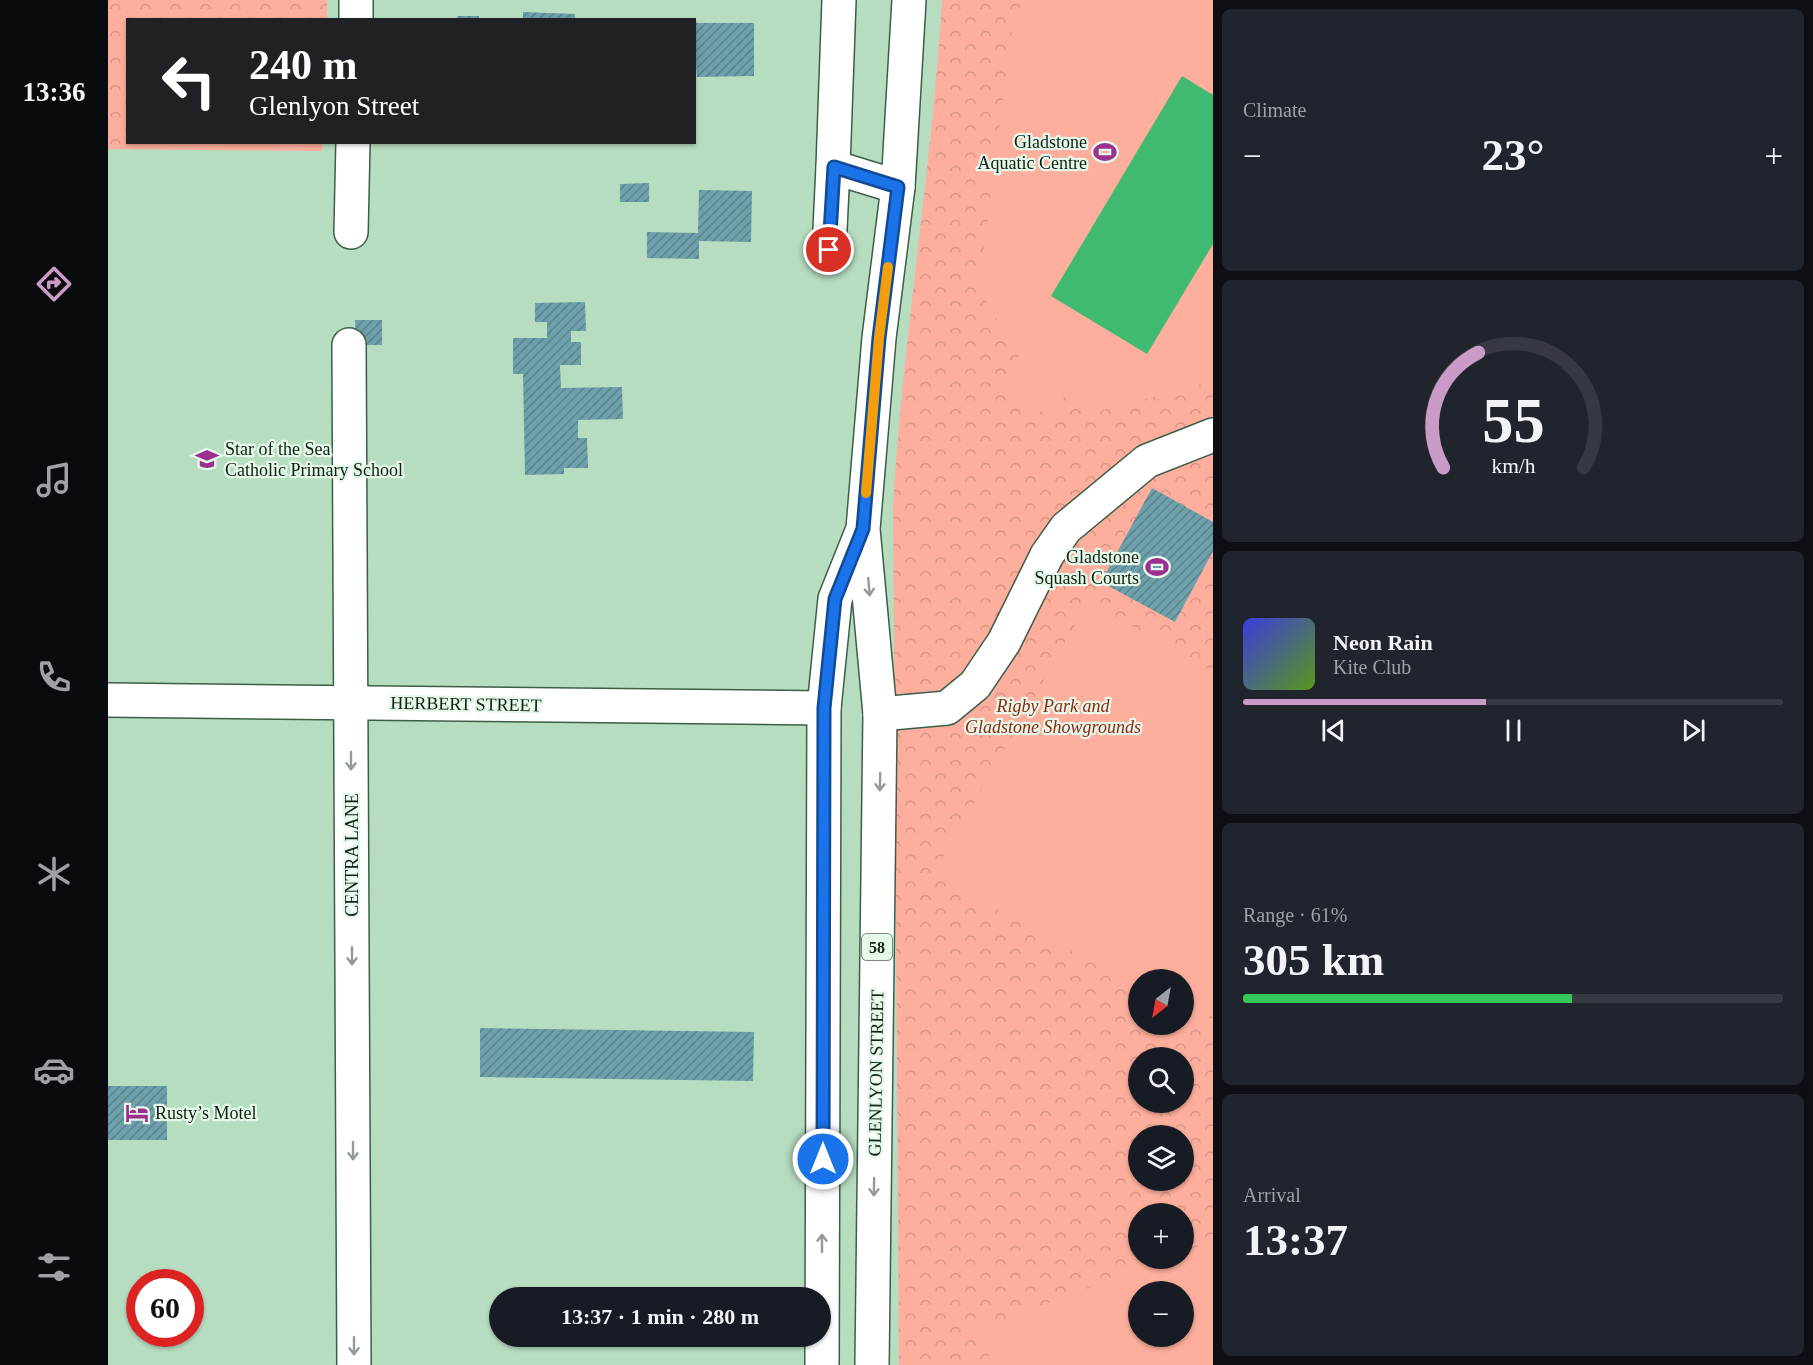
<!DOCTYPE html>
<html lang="en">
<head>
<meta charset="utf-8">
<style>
	body { margin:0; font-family:"Times New Roman",serif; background:#20242c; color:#f1f3f6; height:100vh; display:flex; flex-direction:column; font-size:22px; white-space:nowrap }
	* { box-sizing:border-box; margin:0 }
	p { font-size:20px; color:#9ea1a6 }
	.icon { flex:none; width:33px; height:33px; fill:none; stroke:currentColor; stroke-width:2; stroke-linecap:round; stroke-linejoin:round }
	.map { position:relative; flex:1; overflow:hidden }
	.drawer { display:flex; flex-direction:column; gap:9px; padding:9px; background:#0d0f14; width:600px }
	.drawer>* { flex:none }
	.banner { position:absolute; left:18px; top:18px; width:570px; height:126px; border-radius:0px; box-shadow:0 2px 4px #0004; background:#202124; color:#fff; overflow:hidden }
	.needle { width:39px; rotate:211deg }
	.tools { position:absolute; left:1020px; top:969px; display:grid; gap:12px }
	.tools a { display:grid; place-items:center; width:66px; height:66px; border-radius:50%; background:#171b24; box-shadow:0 2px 4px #0004; font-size:30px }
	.speed { position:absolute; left:18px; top:1269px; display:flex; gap:12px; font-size:30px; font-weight:700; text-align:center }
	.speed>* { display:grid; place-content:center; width:78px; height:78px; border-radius:50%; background:#171b24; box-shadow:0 2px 4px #0004; line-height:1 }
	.speed .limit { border:9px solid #d22; background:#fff; color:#111 }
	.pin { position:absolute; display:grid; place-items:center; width:51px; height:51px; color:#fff; margin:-26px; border:3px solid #fff; border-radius:50%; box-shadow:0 2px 6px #0007 }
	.me { position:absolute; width:66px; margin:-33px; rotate:0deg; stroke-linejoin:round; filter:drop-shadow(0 0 4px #0008) }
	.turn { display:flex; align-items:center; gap:21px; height:126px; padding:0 24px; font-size:27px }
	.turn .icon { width:78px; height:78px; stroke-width:2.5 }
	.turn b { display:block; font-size:42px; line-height:51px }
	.big { font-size:45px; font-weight:700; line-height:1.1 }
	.drawer .widget { flex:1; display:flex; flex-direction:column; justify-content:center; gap:9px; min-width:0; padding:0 21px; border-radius:9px; background:#20242c }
	.drawer .dial { align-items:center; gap:0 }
	.dial svg { height:156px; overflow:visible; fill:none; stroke:#363941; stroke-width:7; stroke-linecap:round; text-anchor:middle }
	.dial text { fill:#f1f3f6; stroke:none }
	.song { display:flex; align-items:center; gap:18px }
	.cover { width:72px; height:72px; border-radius:9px; background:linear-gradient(135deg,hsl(240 70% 55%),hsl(90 70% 35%)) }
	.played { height:6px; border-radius:3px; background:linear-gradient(90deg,#cb9bc8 45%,#363941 45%) }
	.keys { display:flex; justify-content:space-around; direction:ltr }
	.heat { display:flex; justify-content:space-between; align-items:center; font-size:33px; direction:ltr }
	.charge { height:9px; border-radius:4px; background:linear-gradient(90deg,#34c759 61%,#363941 0) }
	.trip { position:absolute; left:381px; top:1287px; width:342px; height:60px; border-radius:30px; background:#171b24; box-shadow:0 2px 4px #0004; font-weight:700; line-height:60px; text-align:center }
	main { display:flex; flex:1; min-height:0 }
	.tabs { display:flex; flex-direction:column; width:108px; justify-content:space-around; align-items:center; background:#090b0e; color:#9ea1a6 }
	.tabs .icon { width:42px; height:42px }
	.tabs .selected { color:#cb9bc8 }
	.tabs b { font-size:27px; color:#f1f3f6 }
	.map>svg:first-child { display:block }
</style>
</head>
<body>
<main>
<nav class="tabs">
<b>13:36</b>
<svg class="icon selected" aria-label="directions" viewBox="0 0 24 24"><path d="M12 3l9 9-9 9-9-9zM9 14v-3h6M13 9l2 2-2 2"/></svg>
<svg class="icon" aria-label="music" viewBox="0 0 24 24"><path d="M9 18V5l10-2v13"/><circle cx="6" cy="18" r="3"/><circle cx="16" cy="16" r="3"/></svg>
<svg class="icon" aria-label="phone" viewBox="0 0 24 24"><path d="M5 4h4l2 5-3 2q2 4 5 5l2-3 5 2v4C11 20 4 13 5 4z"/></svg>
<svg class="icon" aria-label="climate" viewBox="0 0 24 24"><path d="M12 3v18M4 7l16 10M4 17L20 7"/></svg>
<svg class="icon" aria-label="car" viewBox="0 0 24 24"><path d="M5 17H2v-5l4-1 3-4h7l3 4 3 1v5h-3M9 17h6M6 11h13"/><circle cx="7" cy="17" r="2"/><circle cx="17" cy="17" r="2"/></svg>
<svg class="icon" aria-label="filters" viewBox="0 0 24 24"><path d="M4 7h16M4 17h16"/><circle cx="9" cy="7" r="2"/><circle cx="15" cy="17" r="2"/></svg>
</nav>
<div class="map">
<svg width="1105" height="1365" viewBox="0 0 1105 1365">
	<defs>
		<pattern id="park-crowns" width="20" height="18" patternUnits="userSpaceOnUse" patternTransform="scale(1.5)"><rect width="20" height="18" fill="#fdae9c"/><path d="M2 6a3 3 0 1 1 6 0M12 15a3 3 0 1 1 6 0" fill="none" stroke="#d89586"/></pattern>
		<pattern id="building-hatch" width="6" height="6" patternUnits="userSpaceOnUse" patternTransform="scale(1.5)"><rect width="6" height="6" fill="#6ea0ac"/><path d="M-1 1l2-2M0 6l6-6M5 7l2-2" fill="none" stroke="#59828b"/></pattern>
	</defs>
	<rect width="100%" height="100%" fill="#b7ddc1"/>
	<g fill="url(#park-crowns)" fill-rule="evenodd">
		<path d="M0 0H219V19L20 20V142H214V151L0 149Z"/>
		<path d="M834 0H1105V1365H791L785 505C795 336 824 169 834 0ZM1030 980H1076V1024H1030ZM1030 1058H1076V1102H1030ZM1030 1136H1076V1180H1030ZM1030 1214H1076V1258H1030ZM1030 1292H1076V1336H1030Z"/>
	</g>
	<g fill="#fdae9c" fill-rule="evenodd">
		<path d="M917 0H1105V381L988 412 957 395 943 417 894 387 916 348 895 330 871 288 906 16Z"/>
		<path d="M980 602 1105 672V1009L1096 1026 1076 1014V980H1030V989L826 873Z"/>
		<path d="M1105 1241V1365H884L870 1329 1058 1259 1076 1258V1252ZM1030 1292H1076V1336H1030Z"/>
	</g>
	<path fill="#40ba70" d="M1074 76 1105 95V244L1039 354 943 296Z"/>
	<g fill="url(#building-hatch)">
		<path d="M415 12 467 14V20H415Z"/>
		<path d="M349 16H371V20H350Z"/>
		<path d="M586 23H646V76L589 77 588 64H586Z"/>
		<path d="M541 183V202H512V184Z"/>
		<path d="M591 190 644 191 643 242 591 241V259L539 258V232L590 233Z"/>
		<path d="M477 302 478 331H463V342H473V365H452L453 388 514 387 515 419 470 420V438H479L480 468H456V474L417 475 415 374H405V338H439V322H427V303Z"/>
		<path d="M247 320H274V345H248Z"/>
		<path d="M1044 488 1105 522V551L1067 622 993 582Z"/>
		<path d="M372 1028 646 1032 645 1081 372 1077Z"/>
		<rect x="0" y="1086" width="59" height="54"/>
	</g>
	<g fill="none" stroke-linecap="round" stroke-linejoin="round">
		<g stroke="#3c5e46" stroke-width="36">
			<g id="minor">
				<path d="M248 20V0"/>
				<path d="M725 167 790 187"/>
				<path d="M243 232 245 142"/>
				<path d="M721 250 725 167 731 0"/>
				<path d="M241 345 246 1365"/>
				<path d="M0 700 716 708"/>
				<path d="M772 714 839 708 867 685 896 642 939 555 958 528 1039 461 1105 435"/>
			</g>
		</g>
		<g stroke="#3c5e46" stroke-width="36">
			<g id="major">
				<path d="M714 1365 716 708 727 599 753 534"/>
				<path d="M764 1365 772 714 755 529 771 338 790 187 801 0"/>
			</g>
		</g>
		<use href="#minor" stroke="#fff" stroke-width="33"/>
		<use href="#major" stroke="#fff" stroke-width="33"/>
	</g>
	<defs><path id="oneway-shaft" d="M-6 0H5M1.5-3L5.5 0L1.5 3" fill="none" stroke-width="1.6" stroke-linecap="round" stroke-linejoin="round" transform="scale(1.5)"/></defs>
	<g stroke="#949a96">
		<use href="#oneway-shaft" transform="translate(761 587) rotate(85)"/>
		<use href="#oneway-shaft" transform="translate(243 761) rotate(90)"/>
		<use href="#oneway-shaft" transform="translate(772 782) rotate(91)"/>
		<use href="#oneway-shaft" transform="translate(244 956) rotate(90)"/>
		<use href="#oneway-shaft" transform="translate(245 1151) rotate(90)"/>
		<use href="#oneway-shaft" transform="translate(766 1187) rotate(91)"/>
		<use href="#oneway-shaft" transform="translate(714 1243) rotate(-90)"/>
		<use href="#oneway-shaft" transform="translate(246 1346) rotate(90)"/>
	</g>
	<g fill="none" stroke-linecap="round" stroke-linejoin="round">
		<g stroke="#114b97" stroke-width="15">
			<path id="route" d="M715 1159 716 708 727 599 755 529 771 338 790 187 726 167 721 250"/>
		</g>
		<use href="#route" stroke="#1a73e8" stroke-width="10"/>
		<path stroke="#f59e0b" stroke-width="10" d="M758 493 771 338 780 267"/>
	</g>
	<defs>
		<g id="stadium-bare" transform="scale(1.8)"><path d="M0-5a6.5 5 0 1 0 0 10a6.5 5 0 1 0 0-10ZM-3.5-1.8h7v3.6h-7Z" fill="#9c2f8f" stroke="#e5f9ea" stroke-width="2.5" paint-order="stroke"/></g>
		<g id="school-bare" transform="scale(1.8)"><path d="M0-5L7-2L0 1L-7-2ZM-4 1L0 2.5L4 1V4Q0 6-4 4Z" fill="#9c2f8f" stroke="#e5f9ea" stroke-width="2.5" paint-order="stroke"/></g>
		<g id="hotel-bare" transform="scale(1.8)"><path d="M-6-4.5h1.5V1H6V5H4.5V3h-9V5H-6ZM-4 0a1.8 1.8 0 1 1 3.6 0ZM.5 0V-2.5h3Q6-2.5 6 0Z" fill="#9c2f8f" stroke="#e5f9ea" stroke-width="2.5" paint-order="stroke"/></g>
	</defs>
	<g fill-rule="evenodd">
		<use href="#stadium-bare" x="997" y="152"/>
		<use href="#school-bare" x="99" y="459"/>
		<use href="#stadium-bare" x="1049" y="567"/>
		<use href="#hotel-bare" x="29" y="1113"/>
	</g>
	<g text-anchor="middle" stroke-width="4.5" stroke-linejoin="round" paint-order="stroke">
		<rect fill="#e5f9ea" stroke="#516055" stroke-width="1.5" x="754" y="934" width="30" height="26" rx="4.5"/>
		<g font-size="16" font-weight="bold" fill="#111f15">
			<text x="769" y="953">58</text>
		</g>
		<g font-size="18" fill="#111f15" stroke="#e5f9ea" text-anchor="end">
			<text x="979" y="148">Gladstone<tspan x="979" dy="21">Aquatic Centre</tspan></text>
			<text x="117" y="455" text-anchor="start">Star of the Sea<tspan x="117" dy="21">Catholic Primary School</tspan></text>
			<text x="1031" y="563">Gladstone<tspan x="1031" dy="21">Squash Courts</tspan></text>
			<text x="47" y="1119" text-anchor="start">Rusty’s Motel</text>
		</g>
		<g font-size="18" fill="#111f15" stroke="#e5f9ea">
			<text transform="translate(358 704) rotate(1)" y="6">HERBERT STREET</text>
			<text transform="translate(244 855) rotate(-90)" y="6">CENTRA LANE</text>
			<text transform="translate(768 1073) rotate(-89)" y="6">GLENLYON STREET</text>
		</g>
		<g font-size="18" font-style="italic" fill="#922711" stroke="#e5f9ea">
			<text x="945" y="712">Rigby Park and<tspan x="945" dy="21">Gladstone Showgrounds</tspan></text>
		</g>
	</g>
</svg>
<div class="tools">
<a><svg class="needle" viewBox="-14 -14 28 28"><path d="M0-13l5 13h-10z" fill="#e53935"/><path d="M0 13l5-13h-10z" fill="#9ea1a6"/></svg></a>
<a><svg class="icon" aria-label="search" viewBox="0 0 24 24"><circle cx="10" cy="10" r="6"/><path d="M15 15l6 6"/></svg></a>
<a><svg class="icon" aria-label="layers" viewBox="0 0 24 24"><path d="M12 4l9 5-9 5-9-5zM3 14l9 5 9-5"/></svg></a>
<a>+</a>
<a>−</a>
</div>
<div class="speed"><div class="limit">60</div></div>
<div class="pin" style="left:721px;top:250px;background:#d93025"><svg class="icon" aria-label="arrive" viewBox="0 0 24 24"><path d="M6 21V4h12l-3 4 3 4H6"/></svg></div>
<svg class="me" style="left:715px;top:1159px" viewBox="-20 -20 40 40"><circle r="17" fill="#1a73e8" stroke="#fff" stroke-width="3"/><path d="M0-11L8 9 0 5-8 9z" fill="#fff"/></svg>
<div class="trip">13:37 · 1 min · 280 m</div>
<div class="banner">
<div class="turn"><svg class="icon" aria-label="left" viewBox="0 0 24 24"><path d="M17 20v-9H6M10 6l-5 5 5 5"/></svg><div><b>240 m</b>Glenlyon Street</div></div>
</div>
</div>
<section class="drawer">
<div class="widget"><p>Climate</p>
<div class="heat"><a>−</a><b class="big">23°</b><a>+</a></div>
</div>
<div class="widget dial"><svg viewBox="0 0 100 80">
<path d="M14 69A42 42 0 1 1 86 69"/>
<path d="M14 69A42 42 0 0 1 32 10" stroke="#cb9bc8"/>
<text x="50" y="56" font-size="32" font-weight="700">55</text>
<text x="50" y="72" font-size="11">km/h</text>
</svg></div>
<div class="widget">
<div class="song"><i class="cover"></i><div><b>Neon Rain</b><p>Kite Club</p></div></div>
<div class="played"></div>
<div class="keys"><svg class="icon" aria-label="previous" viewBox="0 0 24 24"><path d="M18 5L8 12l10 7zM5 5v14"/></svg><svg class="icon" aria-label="pause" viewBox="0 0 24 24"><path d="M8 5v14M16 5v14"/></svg><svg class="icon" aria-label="next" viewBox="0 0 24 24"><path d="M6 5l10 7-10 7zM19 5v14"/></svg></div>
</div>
<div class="widget"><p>Range · 61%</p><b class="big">305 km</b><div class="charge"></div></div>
<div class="widget"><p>Arrival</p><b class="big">13:37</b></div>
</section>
</main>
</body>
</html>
